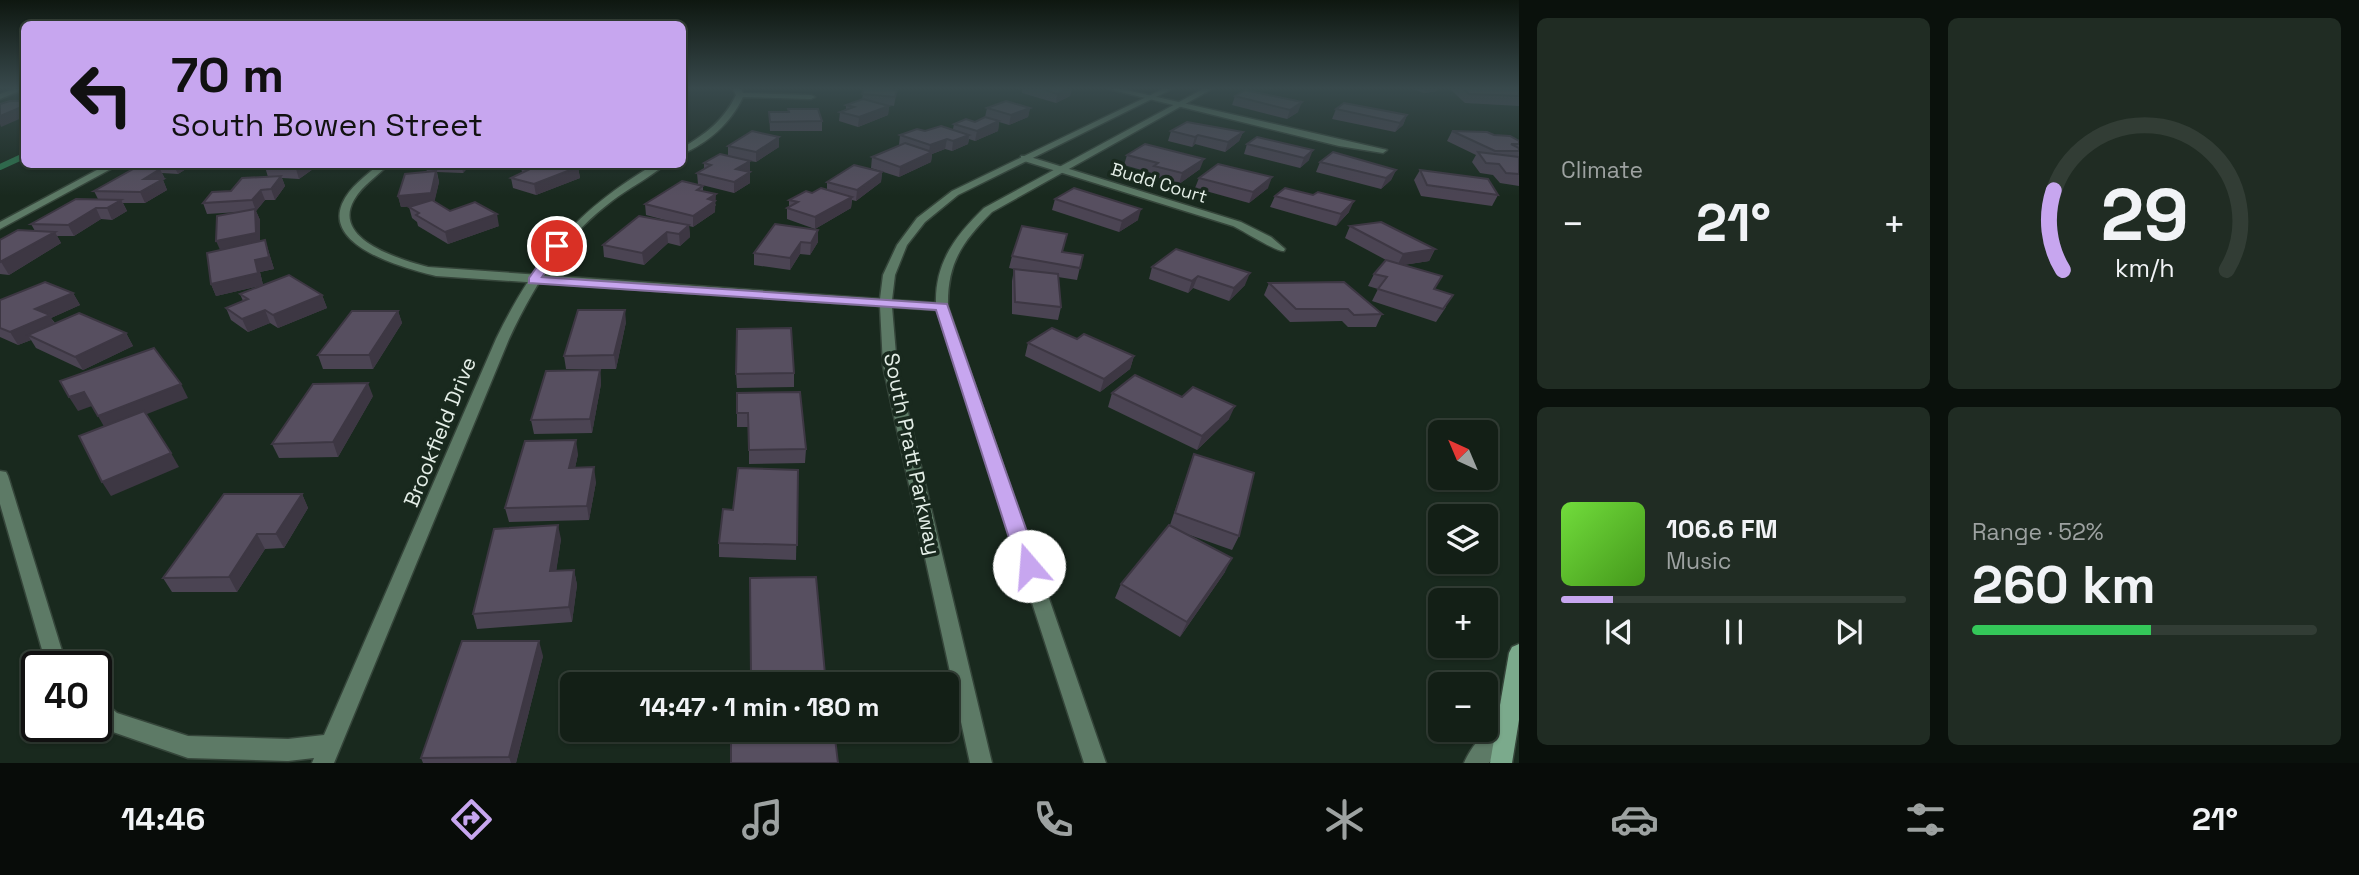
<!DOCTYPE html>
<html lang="en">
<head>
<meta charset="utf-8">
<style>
	body { margin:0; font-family:"Space Grotesk",sans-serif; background:#202c23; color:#f1f3f6; height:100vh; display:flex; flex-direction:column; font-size:26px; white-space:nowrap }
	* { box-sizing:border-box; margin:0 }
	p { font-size:23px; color:#9da2a1 }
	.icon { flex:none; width:38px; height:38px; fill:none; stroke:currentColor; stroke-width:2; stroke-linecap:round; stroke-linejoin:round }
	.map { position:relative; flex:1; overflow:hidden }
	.sheet { display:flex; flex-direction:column; gap:18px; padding:18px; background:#0a110c; width:840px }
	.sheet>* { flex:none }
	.guide { position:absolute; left:21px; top:21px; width:665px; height:147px; border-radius:10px; box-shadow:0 2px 5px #0004,0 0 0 2px #323d35; background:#c7a6ef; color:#111; overflow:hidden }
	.needle { width:46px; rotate:316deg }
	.tools { position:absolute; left:1428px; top:420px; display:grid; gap:14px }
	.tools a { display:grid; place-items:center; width:70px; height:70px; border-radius:10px; background:#131f16; box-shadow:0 2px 5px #0004,0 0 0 2px #323d35; font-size:35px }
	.speed { position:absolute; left:21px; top:651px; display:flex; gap:14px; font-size:35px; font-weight:700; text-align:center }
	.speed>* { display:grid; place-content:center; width:91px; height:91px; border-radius:50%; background:#131f16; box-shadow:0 2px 5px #0004,0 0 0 2px #323d35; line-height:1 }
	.speed .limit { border:4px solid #111; border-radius:10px; background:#fff; color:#111 }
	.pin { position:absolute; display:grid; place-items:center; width:60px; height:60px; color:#fff; margin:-30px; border:4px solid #fff; border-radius:50%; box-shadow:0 2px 7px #0007 }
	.me { position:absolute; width:77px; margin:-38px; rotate:342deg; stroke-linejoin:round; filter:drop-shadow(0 0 5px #0008) }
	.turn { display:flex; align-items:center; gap:24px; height:147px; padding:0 35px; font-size:32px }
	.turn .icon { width:91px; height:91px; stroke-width:2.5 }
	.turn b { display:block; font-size:49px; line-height:60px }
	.big { font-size:52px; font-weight:700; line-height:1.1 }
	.sheet .tile { flex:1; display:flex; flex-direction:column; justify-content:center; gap:10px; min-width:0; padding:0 24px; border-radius:10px; background:#202c23 }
	.sheet .dial { align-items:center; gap:0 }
	.dial svg { height:182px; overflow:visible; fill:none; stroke:#323d35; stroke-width:7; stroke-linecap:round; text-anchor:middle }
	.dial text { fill:#f1f3f6; stroke:none }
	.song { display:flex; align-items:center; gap:21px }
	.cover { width:84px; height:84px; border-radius:10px; background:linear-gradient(135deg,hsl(100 70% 55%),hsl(100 70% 35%)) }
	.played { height:7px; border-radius:4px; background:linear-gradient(90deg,#c7a6ef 15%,#323d35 15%) }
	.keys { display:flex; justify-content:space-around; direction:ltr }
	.heat { display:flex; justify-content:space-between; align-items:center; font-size:38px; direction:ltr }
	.charge { height:10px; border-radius:5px; background:linear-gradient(90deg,#34c759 52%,#323d35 0) }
	.sheet .tiles { flex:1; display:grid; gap:18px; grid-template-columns:repeat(2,1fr) }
	.trip { position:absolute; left:560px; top:672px; width:399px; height:70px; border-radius:10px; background:#131f16; box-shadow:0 2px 5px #0004,0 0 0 2px #323d35; font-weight:700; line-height:70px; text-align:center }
	.menu { display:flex; height:112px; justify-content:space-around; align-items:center; background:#080c09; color:#9da2a1 }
	.menu .icon { width:49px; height:49px }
	.menu .on { color:#c7a6ef }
	.menu b { font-size:32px; color:#f1f3f6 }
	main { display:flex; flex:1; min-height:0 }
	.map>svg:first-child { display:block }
</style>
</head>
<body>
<main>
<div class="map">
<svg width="1519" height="763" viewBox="0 0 1519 763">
	<rect width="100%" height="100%" fill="#19291e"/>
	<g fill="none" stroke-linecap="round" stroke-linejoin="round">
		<path stroke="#2b754c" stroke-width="6" d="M0 167 24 156"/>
		<g stroke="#35453a" stroke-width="3">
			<g id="minor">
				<path d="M14 89H24L0 99V94Z"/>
				<path d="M733 89H741L743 93 811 95 815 97 811 99 743 97C731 123 708 143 682 154V148C706 134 724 120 736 95Z"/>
				<path d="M1109 89H1122L1387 150 1383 153 1339 146Z"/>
				<path d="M1021 156H1027L1241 222 1271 237 1285 249 1284 251C1276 252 1244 231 1233 226L1021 160Z"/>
				<path d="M108 164H120L0 229V222Z"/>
				<path d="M655 164H666C649 178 629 188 612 201 564 237 534 285 509 339L334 763H312L314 758 288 761 188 758 110 731 96 723V699L104 702 117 713 188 736 288 739 324 735 496 339C534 260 578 209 655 164Z"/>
				<path d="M0 471 6 472 8 476 67 667H47L0 504Z"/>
			</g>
		</g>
		<g stroke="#35453a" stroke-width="3">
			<g id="tertiary">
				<path d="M1163 89H1172L958 195 925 222 907 245 895 275 892 300 936 303C935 262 956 235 984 208L1203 89H1212L992 212C962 242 947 263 948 307L1106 763H1084L937 310 892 307 897 366 992 763H970L883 366 880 306 436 276C408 269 324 248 342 204 349 187 366 176 379 164H389C378 176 362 185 354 200 331 240 402 260 428 267L880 299 883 275 897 245 917 218 952 191Z"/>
				<path d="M1505 718 1513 721 1516 728 1513 735 1489 763H1464C1470 748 1489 724 1505 718Z"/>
			</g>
		</g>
		<g stroke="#35453a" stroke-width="3">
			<path id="secondary" d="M1519 644V720L1512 763H1490L1509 653 1512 647Z"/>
		</g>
		<use href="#minor" fill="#5d7a66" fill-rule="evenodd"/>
		<use href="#tertiary" fill="#5d7a66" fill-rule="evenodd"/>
		<use href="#secondary" fill="#7baa8c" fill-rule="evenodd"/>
	</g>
	<g fill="#4b4453">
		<path d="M864 89 897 90 894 106 887 105 889 106 888 115 858 127 839 121 840 112 846 109V105L862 99Z"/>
		<path d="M1022 89H1072L1070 96 1056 103 1022 93Z"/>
		<path d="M1412 89H1437V91L1424 93Z"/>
		<path d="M1452 89H1518L1519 90V106L1465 103 1451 90Z"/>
		<path d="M1235 96 1298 112 1287 119 1232 105Z"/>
		<path d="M987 108H1030L1028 117 1009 125 999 122 998 131 975 141 969 139 968 144 952 151 945 149 932 154 931 162 899 177 871 168 872 157 900 145H899L900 135 925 131 953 129 954 124 975 122 985 117Z"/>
		<path d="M1336 109 1407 115 1403 125 1395 132 1332 119Z"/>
		<path d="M769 112 822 121V131H770Z"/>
		<path d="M1171 131 1243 132 1239 141 1225 152 1195 144 1192 147 1168 141Z"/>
		<path d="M1452 131 1494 135 1519 141V186L1500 183 1493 175 1480 173 1472 162 1476 155 1447 141Z"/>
		<path d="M779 137V147L756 162 750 161V171L749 172H750V183L734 193 698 184 697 173 704 169V163L728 156V146Z"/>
		<path d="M1257 137 1309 160 1300 168 1244 154 1247 144Z"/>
		<path d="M1127 155 1200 169 1179 184 1151 176 1152 173 1124 165Z"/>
		<path d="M1320 162 1396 170 1391 180 1381 189 1316 172Z"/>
		<path d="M143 164H194L178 174 162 173 165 179 163 180 167 190 145 203H123L127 211 112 220 101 219 74 236H57L61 243 9 275 0 274V240L35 231 31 224 98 199 94 191 145 168Z"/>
		<path d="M320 164 299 179 282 178 285 186 275 200H265L256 211 260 220V241L265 240 274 269 260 272 263 285 322 295 327 308 278 328 270 323 248 332 231 320 226 308 243 301 240 294 259 286 216 296 211 284 220 250 239 212 207 214 203 203 268 177 265 167Z"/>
		<path d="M425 164H471L463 173 437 172 439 182 434 202 450 211 499 226 448 244 418 226 417 222 412 218 409 207 414 206 401 207 398 196 427 172Z"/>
		<path d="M578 167 580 178 536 195 513 188 511 178 522 172 521 168Z"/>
		<path d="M1420 170 1498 195 1492 206 1421 196 1414 180Z"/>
		<path d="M882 172 881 182 856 201 852 200 851 208 815 229 787 219V208L789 207V200L827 189V182Z"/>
		<path d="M1199 178 1268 188 1249 203 1195 188Z"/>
		<path d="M703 186V191L716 205 715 206V212L693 227 689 226 690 237 680 246 668 243 644 265 604 257 603 245 680 224 646 215 645 204Z"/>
		<path d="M1275 196 1349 212 1336 226 1270 207Z"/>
		<path d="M1055 199 1138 220 1119 232 1052 210Z"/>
		<path d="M1350 226 1435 249 1429 261 1403 265 1435 289 1446 307 1436 322 1372 301 1378 289 1368 286 1374 274 1386 260 1345 238Z"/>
		<path d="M818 230V242L810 255 800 254 790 270 754 265V253Z"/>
		<path d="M1062 252 1083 255 1077 280 1058 277 1061 307 1058 320 1012 314V281L1014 269 1009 268 1012 256Z"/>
		<path d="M1152 267 1245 285 1229 301 1193 288 1188 293 1149 279Z"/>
		<path d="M1269 283 1382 314 1376 327H1348L1342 321 1290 322 1264 295Z"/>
		<path d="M73 293 80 305 51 318 55 323 126 333 133 346 83 370 36 348 31 340 18 345 0 337V300Z"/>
		<path d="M398 311 402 323 373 369H323L318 355Z"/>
		<path d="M626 322 616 369H566L564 356Z"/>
		<path d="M1077 339 1134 356 1130 369 1100 392 1025 356 1028 343Z"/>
		<path d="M600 370 601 384 592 433 534 434 531 420Z"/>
		<path d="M794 373V387L737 388 736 374Z"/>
		<path d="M737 393 806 449 805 463 749 464V427H737Z"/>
		<path d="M1112 393 1229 419 1197 450 1108 407Z"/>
		<path d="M373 396 338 457 279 458 272 444Z"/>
		<path d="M578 454 575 468 596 482 589 520 509 522 505 508Z"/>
		<path d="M1194 454 1239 536 1232 550 1184 533 1225 572 1180 637 1115 598 1121 584 1170 525Z"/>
		<path d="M798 470 796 560 719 557V543L733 510Z"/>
		<path d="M302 494 308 508 284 548 265 549 237 592H172L163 578Z"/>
		<path d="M561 539 556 571 574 570 577 585 572 622 477 629 473 614Z"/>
		<path d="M750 578 825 674V684H752Z"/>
		<path d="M543 656 516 763H423L421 758Z"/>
	</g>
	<g fill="#3d3743">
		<path d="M1068 89H1072L1070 96 1056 103 1057 94Z"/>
		<path d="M1426 89H1437V91L1424 93Z"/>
		<path d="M1302 102 1298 112 1287 119 1290 110Z"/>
		<path d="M24 106V117L1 127 0 124V116Z"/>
		<path d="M889 106 888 115 858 127 859 117Z"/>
		<path d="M1030 108 1028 117 1009 125 1011 115Z"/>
		<path d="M1407 115 1403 125 1395 132 1400 123Z"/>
		<path d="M999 121 998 131 975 141 977 131Z"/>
		<path d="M1243 132 1239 141 1225 152 1228 142Z"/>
		<path d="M969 135 968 144 952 151 953 141Z"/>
		<path d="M1198 135 1195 144 1192 147 1195 137Z"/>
		<path d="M779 137V147L756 162V152Z"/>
		<path d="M947 139 945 149 932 154 931 162 899 177 900 167 929 153 930 145Z"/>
		<path d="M1313 150 1309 160 1300 168 1304 158Z"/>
		<path d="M1204 159 1200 169 1179 184 1182 173Z"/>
		<path d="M750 161V171L737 179 736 169Z"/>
		<path d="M173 164H194L178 174Z"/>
		<path d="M301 164H320L299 179 296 169Z"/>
		<path d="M462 164H471L463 173Z"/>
		<path d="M578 167 580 178 536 195 534 184Z"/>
		<path d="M160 169 165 179 163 180 167 190 145 203 140 192 144 179Z"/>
		<path d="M1396 170 1391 180 1381 189 1386 178Z"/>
		<path d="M436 171 439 182 434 204 401 207 398 196Z"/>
		<path d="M750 172V183L734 193V182Z"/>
		<path d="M882 172 881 182 856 201 857 190Z"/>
		<path d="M281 176 285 186 275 200 271 189Z"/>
		<path d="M1272 177 1268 188 1249 203 1253 192Z"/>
		<path d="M261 190 265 200 256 211 252 200Z"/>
		<path d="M716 194 715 212 693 227V216L708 199Z"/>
		<path d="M852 197 851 208 815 229V217Z"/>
		<path d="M121 200 127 211 112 220 107 208Z"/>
		<path d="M1354 201 1349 212 1336 226 1341 214Z"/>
		<path d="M96 208 101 219 74 236 68 225Z"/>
		<path d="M255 209 260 220V245L221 252 216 241Z"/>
		<path d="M1141 209 1138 220 1119 232 1122 221Z"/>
		<path d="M497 214 499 226 448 244 445 232Z"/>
		<path d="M689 225 690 237 680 246 679 234Z"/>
		<path d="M818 230V242L810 255 811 243Z"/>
		<path d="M55 232 61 243 9 275 1 262Z"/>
		<path d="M667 232 668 243 644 265 642 253Z"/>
		<path d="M265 240 274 269 260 272 263 285 216 296 211 284 255 260Z"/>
		<path d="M801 242 800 254 790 270V258Z"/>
		<path d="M1435 249 1429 261 1397 266 1403 254Z"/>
		<path d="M1250 273 1245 285 1229 301 1234 288Z"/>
		<path d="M1198 276 1193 288 1188 293 1192 281Z"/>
		<path d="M73 293 80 305 51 318 57 328 28 335 31 340 18 345 10 332 35 309Z"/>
		<path d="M322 295 327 308 278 328 273 315Z"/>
		<path d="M265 310 270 323 248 332 242 319Z"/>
		<path d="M625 310 626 322 616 369 614 355Z"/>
		<path d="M398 311 402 323 373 369 369 355Z"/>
		<path d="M126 333 133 346 83 370 75 357Z"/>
		<path d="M1134 356 1130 369 1100 392 1104 379Z"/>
		<path d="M600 370 601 384 592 433 590 419Z"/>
		<path d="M368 383 373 396 338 457 333 442Z"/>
		<path d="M181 384 188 398 106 430 98 416Z"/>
		<path d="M84 392 92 406 78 411 69 397Z"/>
		<path d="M1235 406 1229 419 1197 450 1202 436Z"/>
		<path d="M576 440 578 454 572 482 569 468Z"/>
		<path d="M171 453 179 467 111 496 102 482Z"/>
		<path d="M594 467 596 482 589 520 587 506Z"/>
		<path d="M302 494 308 508 284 548 276 534Z"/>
		<path d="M558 525 561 539 554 586 550 571Z"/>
		<path d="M257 534 265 549 237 592 229 577Z"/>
		<path d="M1232 558 1225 572 1180 637 1187 622Z"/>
		<path d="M574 570 577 585 572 622 569 607Z"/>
		<path d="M539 641 543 656 516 763H511L509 757Z"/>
	</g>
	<g fill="#574f60" stroke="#3d3743" stroke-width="2">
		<path d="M864 89H890L897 90 895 97 862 94Z"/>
		<path d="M1042 89H1068L1057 94Z"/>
		<path d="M1464 89H1518L1519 90V96L1469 94Z"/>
		<path d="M1245 90 1302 102 1290 110 1235 96Z"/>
		<path d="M863 99 889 106 859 117 840 112 854 107 846 105Z"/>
		<path d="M10 101H24V106L0 116V104Z"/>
		<path d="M1006 101 1030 108 1011 115 987 108Z"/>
		<path d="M1344 103 1407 115 1400 123 1336 109Z"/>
		<path d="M788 109H818L822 121 770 122 769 112H789Z"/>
		<path d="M985 117 999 121 977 131 954 124 966 119 975 122Z"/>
		<path d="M1187 122 1243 132 1228 142 1198 135 1195 137 1171 131Z"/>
		<path d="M941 126 969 135 953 141 947 139 930 145 900 135 917 129 925 131Z"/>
		<path d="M752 131 779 137 756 152 728 146Z"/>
		<path d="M1452 131 1487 132 1494 135 1510 136 1519 141V144H1511L1519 148V151H1495Z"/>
		<path d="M1257 137 1313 150 1304 158 1247 144Z"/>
		<path d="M905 143 932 152 900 167 872 157Z"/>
		<path d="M1145 144 1204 159 1182 173 1154 166 1158 163 1127 155Z"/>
		<path d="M1333 152 1396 170 1386 178 1320 162Z"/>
		<path d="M1478 152 1519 157V174L1506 173 1499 164 1486 163Z"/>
		<path d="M720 154 750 161 736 169 750 172 734 182 697 173 711 165 704 163Z"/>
		<path d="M269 164H301L296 169 265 167Z"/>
		<path d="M528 164H568L578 167 534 184 511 178 528 170 521 168Z"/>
		<path d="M1218 164 1272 177 1253 192 1199 178Z"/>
		<path d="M854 165 882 172 857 190 827 182Z"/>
		<path d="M135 168 160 169 144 179H163L140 192 94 191Z"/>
		<path d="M1420 170 1488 179 1498 195 1427 185Z"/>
		<path d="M436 171 431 193 398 196 405 174Z"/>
		<path d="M281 176 271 189 261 190 252 200 203 203 212 192 231 191 242 178Z"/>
		<path d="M682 181 703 186 697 190 716 194 708 199 715 201 693 216 645 204Z"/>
		<path d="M821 188 852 197 815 217 787 208 798 202 789 200 806 191 812 193Z"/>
		<path d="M1074 188 1141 209 1122 221 1055 199Z"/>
		<path d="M1285 188 1313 195 1318 192 1354 201 1341 214 1275 196Z"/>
		<path d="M76 199 121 200 107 208H96L68 225 31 224Z"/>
		<path d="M432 200 450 211 475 202 497 214 445 232 416 215 419 213 409 207Z"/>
		<path d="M255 209 256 233 216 241 217 216Z"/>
		<path d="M639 216 689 225 679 234 667 232 642 253 603 245Z"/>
		<path d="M1381 222 1435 249 1403 254 1350 226Z"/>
		<path d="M775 224 818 230 811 243 801 242 790 258 754 253Z"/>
		<path d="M1022 226 1067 234 1062 252 1083 255 1080 268 1012 256Z"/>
		<path d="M18 230 55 232 0 262V240Z"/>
		<path d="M265 240 269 257 255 260 258 273 211 284 207 253Z"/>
		<path d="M1176 249 1250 273 1234 288 1198 276 1192 281 1152 267Z"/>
		<path d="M1386 260 1442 276 1434 289 1453 295 1443 309 1378 289 1387 277 1374 274Z"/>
		<path d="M1014 269 1058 274 1061 307 1015 302Z"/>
		<path d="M289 275 322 295 273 315 265 310 242 319 226 308 248 299 240 294Z"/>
		<path d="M45 282 73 293 35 309 50 315 10 332 0 328V300Z"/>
		<path d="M1344 282 1382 314 1354 315 1348 309H1296L1269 283Z"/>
		<path d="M578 310H625L614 355 564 356Z"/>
		<path d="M352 311H398L369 355H318Z"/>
		<path d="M79 313 126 333 75 357 28 335Z"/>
		<path d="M791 328 794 373 736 374 737 329Z"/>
		<path d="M1052 328 1077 339 1084 334 1134 356 1104 379 1028 343Z"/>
		<path d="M154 348 181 384 98 416 84 392 69 397 60 381Z"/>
		<path d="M600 370 590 419 531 420 546 371Z"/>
		<path d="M1135 375 1182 397 1193 387 1235 406 1202 436 1112 393Z"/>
		<path d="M368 383 333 442 272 444 313 384Z"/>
		<path d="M800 392 806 449 749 450 748 413H737V393Z"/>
		<path d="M144 411 171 453 102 482 79 436Z"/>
		<path d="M576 440 569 468 594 467 587 506 505 508 525 441Z"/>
		<path d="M1194 454 1254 473 1239 536 1175 513Z"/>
		<path d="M738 468 798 470 797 545 719 543 723 509 733 510Z"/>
		<path d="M224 494H302L276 534H257L229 577 163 578Z"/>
		<path d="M558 525 550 571 574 570 569 607 473 614 494 529Z"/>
		<path d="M1169 525 1232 558 1187 622 1121 584Z"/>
		<path d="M816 577 825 674 751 676 750 578Z"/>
		<path d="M462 641H539L509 757 421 758Z"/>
		<path d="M731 730H834L838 763H731Z"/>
	</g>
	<linearGradient id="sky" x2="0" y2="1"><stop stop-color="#0e1710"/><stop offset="0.45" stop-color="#38494c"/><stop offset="1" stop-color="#38494c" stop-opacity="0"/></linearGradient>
	<rect width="1519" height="196" fill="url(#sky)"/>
	<path fill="#c7a6ef" stroke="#816c9b" stroke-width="2" d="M557 243 563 246 542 277 947 304 1039 566 1036 571 1029 574 1021 571 1018 566 936 310 529 283V278L553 244Z"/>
	<g text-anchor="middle" stroke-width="7" stroke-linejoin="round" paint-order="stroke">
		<g font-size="18" fill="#e4eee7" stroke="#19291e">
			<text transform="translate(1159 183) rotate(17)" y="6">Budd Court</text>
		</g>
		<g font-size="21" fill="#e4eee7" stroke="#19291e">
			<text transform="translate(440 432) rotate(-68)" y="7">Brookfield Drive</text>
			<text transform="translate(912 454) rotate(78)" y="7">South Pratt Parkway</text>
		</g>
	</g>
</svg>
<div class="tools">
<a><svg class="needle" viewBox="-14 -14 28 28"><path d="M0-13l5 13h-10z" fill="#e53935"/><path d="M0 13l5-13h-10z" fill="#9da2a1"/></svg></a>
<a><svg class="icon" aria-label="layers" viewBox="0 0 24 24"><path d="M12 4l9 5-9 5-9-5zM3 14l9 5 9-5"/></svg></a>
<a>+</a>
<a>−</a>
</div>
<div class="speed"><div class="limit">40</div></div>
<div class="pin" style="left:557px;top:246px;background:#d93025"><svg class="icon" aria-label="arrive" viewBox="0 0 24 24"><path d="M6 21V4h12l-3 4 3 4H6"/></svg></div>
<svg class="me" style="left:1029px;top:566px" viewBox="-20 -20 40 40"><circle r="19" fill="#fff"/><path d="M0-13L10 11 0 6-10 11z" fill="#c7a6ef"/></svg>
<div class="trip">14:47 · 1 min · 180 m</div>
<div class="guide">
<div class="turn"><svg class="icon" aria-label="left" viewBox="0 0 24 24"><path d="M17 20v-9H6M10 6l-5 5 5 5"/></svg><div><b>70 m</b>South Bowen Street</div></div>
</div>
</div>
<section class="sheet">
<div class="tiles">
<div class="tile"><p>Climate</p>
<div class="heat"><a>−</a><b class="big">21°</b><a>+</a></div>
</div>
<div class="tile dial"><svg viewBox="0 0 100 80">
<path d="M14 69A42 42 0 1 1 86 69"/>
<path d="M14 69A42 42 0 0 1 10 34" stroke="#c7a6ef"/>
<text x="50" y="56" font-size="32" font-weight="700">29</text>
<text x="50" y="72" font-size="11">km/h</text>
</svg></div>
<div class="tile">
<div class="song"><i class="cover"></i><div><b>106.6 FM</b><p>Music</p></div></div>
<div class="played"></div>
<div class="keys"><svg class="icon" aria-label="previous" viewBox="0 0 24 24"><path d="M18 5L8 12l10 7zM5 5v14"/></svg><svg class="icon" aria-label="pause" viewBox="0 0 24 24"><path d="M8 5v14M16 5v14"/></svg><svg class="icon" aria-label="next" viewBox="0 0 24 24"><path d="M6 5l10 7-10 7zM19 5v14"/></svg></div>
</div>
<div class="tile"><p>Range · 52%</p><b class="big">260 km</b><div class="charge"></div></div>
</div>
</section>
</main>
<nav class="menu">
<b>14:46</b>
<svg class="icon on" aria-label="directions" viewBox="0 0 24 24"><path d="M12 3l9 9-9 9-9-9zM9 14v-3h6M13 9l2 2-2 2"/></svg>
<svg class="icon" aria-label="music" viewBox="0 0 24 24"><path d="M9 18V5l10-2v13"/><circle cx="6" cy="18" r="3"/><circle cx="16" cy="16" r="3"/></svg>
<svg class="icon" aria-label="phone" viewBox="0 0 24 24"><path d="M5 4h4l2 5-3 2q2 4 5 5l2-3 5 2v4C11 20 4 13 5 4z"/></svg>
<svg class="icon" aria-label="climate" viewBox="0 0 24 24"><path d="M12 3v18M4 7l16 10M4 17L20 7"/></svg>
<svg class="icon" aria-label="car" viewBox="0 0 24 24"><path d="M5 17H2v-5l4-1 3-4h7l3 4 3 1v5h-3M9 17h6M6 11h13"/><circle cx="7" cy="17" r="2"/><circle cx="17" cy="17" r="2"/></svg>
<svg class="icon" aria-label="filters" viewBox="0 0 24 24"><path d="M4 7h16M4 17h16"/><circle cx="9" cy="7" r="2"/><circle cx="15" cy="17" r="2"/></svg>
<b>21°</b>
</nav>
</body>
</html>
